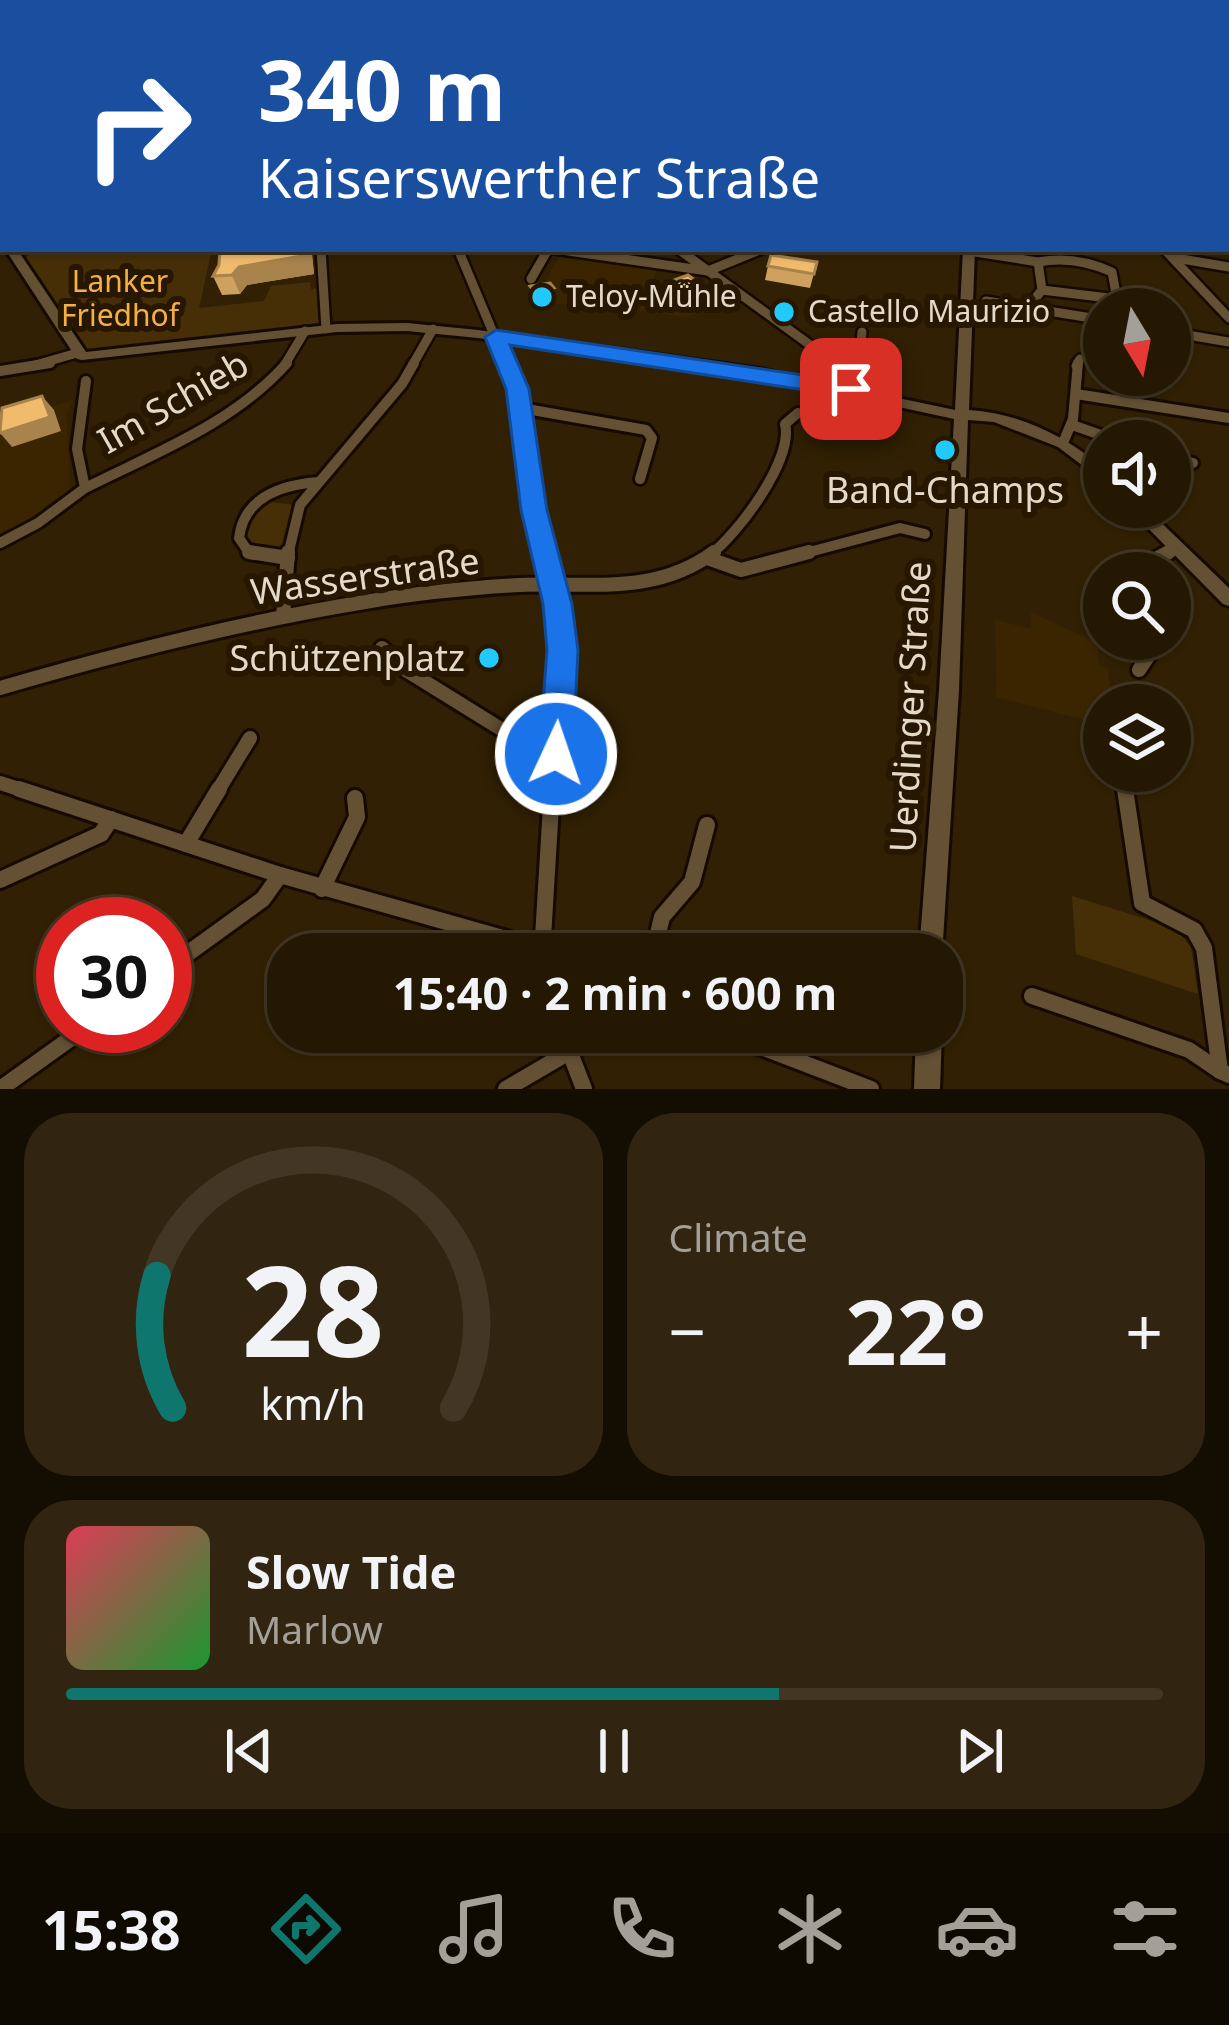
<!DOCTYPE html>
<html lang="en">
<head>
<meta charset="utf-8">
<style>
	body { margin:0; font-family:"Noto Sans",sans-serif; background:#312511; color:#f1f3f6; height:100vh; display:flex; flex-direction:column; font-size:45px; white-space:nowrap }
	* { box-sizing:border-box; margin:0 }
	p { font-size:39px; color:#a3a099 }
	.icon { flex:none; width:66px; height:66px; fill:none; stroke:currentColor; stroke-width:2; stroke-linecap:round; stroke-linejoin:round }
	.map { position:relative; height:1089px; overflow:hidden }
	.details { display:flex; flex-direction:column; gap:24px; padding:24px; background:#140d01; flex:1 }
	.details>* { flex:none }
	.guide { position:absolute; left:0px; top:0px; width:1230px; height:252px; box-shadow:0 3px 9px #0004,0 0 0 3px #423724; background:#1a4fa0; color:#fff; overflow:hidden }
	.needle { width:78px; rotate:170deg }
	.fabs { position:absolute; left:1083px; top:288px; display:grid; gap:24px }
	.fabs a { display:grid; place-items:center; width:108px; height:108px; border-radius:50%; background:#251802; box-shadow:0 3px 9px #0004,0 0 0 3px #423724; font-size:60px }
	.speed { position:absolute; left:36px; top:897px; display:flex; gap:24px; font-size:60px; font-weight:700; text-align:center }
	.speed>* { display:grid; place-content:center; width:156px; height:156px; border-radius:50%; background:#251802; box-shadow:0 3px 9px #0004,0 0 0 3px #423724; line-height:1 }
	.speed .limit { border:18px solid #d22; background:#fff; color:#111 }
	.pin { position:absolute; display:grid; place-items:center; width:102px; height:102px; color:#fff; margin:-51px; border-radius:24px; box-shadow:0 6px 18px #0006 }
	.me { position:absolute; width:132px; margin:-66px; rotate:3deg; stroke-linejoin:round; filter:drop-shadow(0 0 9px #0008) }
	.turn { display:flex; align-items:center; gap:42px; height:252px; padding:0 60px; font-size:54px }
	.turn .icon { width:156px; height:156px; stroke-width:2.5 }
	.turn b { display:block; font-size:84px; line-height:102px }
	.big { font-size:90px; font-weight:700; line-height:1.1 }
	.details .tile { flex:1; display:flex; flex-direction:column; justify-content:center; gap:18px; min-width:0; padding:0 42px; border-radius:48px; background:#312511 }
	.details .dial { align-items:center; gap:0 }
	.dial svg { height:312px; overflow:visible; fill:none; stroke:#423724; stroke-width:7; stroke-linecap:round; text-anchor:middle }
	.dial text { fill:#f1f3f6; stroke:none }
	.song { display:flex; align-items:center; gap:36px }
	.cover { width:144px; height:144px; border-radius:18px; background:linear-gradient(135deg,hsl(350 70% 55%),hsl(130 70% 35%)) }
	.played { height:12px; border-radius:6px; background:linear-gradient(90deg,#0f766e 65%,#423724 65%) }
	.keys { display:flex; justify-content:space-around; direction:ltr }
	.heat { display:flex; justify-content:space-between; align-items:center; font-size:66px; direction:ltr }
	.details .tiles { flex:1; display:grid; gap:24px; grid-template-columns:1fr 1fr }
	.tile:last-child { grid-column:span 2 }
	.trip { position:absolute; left:267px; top:933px; width:696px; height:120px; border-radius:48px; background:#251802; box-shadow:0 3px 9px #0004,0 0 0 3px #423724; font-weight:700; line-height:120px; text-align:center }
	.tabs { display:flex; height:192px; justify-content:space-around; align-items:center; background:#0f0a01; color:#a3a099 }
	.tabs .icon { width:84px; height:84px }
	.tabs .on { color:#0f766e }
	.tabs b { font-size:54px; color:#f1f3f6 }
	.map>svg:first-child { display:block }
</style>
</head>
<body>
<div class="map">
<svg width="1229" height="1089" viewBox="0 0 1229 1089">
	<rect width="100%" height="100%" fill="#312003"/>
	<g fill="#3a2500">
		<path d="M560 255 657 269 649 291 667 294 686 285 712 309 685 317 639 311 645 296 632 294 626 308 611 306 608 310 555 303 554 296 542 288Z"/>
		<path d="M73 400 67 413 70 492 43 515 0 538V423Z"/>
		<path d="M1031 612 1097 643 1099 664 1108 670 1112 705H1104V725L996 697 995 620 1031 629Z"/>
	</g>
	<g fill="#462f07">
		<path d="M40 249H212L199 308 264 301 271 286 310 282 311 289 324 287 323 326 88 351 76 342 26 257Z"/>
		<path d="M264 501 294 505 281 552 274 555 248 545C241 524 252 516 264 501Z"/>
		<path d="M1072 896 1175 928 1191 947 1198 994 1076 954Z"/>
	</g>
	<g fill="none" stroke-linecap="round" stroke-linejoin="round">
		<path stroke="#160800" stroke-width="3" d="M790 3 798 0"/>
		<g stroke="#160a00" stroke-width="9">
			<g id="street-far4">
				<path d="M946 0 957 3"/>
				<path d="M836 3 845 0"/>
				<path d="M965 3 972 0"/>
				<path d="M0 36 3 32"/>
			</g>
		</g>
		<g stroke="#160a00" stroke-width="14">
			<g id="street-far3">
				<path d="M321 249 326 329"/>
				<path d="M458 249 507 366"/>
				<path d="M554 249 708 271 762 249"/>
				<path d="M678 249 839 366"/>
				<path d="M1164 249 1229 318"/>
				<path d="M969 251 1038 262 1042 290 1037 296"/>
				<path d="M1176 258 1229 267"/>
				<path d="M1038 262C1064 257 1088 261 1112 272L1117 299 1042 290"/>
				<path d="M531 279 546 253"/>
				<path d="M986 301 1104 320"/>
				<path d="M1170 332 1229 342"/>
				<path d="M830 359 844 351 860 354 862 332"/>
				<path d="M32 366 77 353"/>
				<path d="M284 366 305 331"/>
				<path d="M412 366 433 329"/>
				<path d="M1076 366 1080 359"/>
			</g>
		</g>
		<g stroke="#160a00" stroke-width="16">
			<g id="street-far2">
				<path d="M506 363 517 389 544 555"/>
				<path d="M834 363 845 371 851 389"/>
				<path d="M0 371 50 363"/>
				<path d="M86 381 77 449 85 488C155 453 234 423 287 363"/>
				<path d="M1076 394 1229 418"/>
				<path d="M521 408 646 430 652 438 640 479"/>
				<path d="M1075 426 1118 441"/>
				<path d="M1063 443 1073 419 1078 363"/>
				<path d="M1170 457 1193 463"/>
				<path d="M0 543 38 523 85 488"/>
				<path d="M260 555 250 554 239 538C244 497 281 485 318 482"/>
				<path d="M288 555 300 505 402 384 414 363"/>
				<path d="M710 555C738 534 794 459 785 424L798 413"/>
				<path d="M798 555 900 528 925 534"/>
				<path d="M1163 555 1176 548"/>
			</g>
		</g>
		<g stroke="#160a00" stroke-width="20">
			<g id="street-far1">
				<path d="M249 552 288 558"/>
				<path d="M543 552 562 639 552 792"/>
				<path d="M707 558 741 570 809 552"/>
				<path d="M1150 573 1156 559 1169 552"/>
				<path d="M283 616 288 552"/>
				<path d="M382 648 401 667 538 752 556 754"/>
				<path d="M1139 670 1151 652 1149 639"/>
				<path d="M0 688C120 653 242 622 365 602 417 593 468 588 520 585 589 582 655 596 714 552"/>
				<path d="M1122 771 1125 792"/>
				<path d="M0 783 28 792"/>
				<path d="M217 792 250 738"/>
			</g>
		</g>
		<g stroke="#160a00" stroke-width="22">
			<g id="street">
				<path d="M19 789 280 875"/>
				<path d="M1125 789 1142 903 1194 930 1204 948 1220 1071 1229 1075"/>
				<path d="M186 844 219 789"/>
				<path d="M0 880 101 834 111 819"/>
				<path d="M322 889 357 817 355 798"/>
				<path d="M542 954 552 789"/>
				<path d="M653 954 662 917 692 882 707 825"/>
				<path d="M165 970 263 899 280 875 542 949"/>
				<path d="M1032 996 1189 1050 1220 1071"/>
				<path d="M562 1032 584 1089"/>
				<path d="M722 1032 871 1089"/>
				<path d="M0 1089 88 1026"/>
				<path d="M506 1089 569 1052"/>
			</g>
		</g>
		<g stroke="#160a00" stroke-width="6">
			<g id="secondary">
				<path d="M281 0H287L286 3H280Z"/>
				<path d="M1009 0H1015L1013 3H1007Z"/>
				<path d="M5 249H17L86 352 337 324 407 323 478 330 761 369 955 410 963 249H975L969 410C1022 414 1063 435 1104 468V482L1058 447 994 422 968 420 959 690 942 956V954H919L939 690 954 419 761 377 478 338 407 331 337 332 82 360 77 359Z"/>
				<path d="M1127 507H1145L1229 588V606L1223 604Z"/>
				<path d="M916 1032H942L940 1089H914Z"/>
			</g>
		</g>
		<use href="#street-far4" stroke="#645134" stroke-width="6"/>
		<use href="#street-far3" stroke="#645134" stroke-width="9"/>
		<use href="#street-far2" stroke="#645134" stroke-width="10"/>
		<use href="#street-far1" stroke="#645134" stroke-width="14"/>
		<use href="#street" stroke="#645134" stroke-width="16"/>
		<use href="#secondary" fill="#645134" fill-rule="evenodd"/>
	</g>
	<g fill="#cea15e">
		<path d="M220 249H311L314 274 247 285 240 294 222 295 213 276 219 265Z"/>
		<path d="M817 262 810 288 765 280 768 266Z"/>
		<path d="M669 282 704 302 686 310 668 296Z"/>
		<path d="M865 945 890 954H854Z"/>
	</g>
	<g fill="#a8834c">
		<path d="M307 249H311L312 252 314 274 247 285 240 294 232 275 239 267Z"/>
		<path d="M554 288 555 297 536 303 535 293Z"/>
		<path d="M706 288 704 302 686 310 687 296Z"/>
		<path d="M42 396 54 410 61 431 12 447 0 433Z"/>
	</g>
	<g fill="#f0bb6d" stroke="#a8834c" stroke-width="3">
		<path d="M220 249H307V255L239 267 232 275 213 276 219 265Z"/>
		<path d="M771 255 817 262 814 274 768 266Z"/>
		<path d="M688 275 706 288 687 296 669 282Z"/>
		<path d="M550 283 554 288 535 293 530 286Z"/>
		<path d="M42 396 50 417 0 433 2 408Z"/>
		<path d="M865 945 890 954H864Z"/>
	</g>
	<path fill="#1a73e8" stroke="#114b97" stroke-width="3" d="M496 330 851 382 862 389 851 397 510 345 529 389 547 510 572 604 578 650 573 754 568 766 556 771 544 766 539 754 547 650 543 604 521 510 506 389 485 337Z"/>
	<g fill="#21c9fd" stroke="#271600" stroke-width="4.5">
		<circle cx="542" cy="297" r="12"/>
		<circle cx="784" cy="312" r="12"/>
		<circle cx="945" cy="450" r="12"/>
		<circle cx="489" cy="658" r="12"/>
	</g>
	<g text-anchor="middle" stroke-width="12" stroke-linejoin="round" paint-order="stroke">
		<g font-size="30" fill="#f3b144" stroke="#271600">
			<text x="120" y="292">Lanker<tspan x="120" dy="34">Friedhof</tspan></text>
		</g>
		<g font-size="30" fill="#e5d9c9" stroke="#271600" text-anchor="start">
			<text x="566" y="307">Teloy-Mühle</text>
			<text x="808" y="322">Castello Maurizio</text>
		</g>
		<g font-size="36" fill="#e5d9c9" stroke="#271600">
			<text transform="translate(173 402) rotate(-30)" y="13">Im Schieb</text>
			<text transform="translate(365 576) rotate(-8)" y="13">Wasserstraße</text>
			<text transform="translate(910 707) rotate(-87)" y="13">Uerdinger Straße</text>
		</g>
		<g font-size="36" fill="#e5d9c9" stroke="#271600">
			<text x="945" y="503">Band-Champs</text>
			<text x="465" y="671" text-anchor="end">Schützenplatz</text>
		</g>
	</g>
</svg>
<div class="fabs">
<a><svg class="needle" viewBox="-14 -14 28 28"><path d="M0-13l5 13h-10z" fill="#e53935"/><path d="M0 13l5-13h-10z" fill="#a3a099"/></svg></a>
<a><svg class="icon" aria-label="sound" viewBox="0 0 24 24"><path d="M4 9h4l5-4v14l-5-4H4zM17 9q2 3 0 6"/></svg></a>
<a><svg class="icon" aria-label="search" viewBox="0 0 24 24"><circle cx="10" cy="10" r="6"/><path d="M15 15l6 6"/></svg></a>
<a><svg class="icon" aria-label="layers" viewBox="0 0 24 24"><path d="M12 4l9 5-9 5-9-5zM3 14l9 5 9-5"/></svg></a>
</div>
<div class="speed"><div class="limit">30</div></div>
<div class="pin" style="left:851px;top:389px;background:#d93025"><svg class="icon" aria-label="arrive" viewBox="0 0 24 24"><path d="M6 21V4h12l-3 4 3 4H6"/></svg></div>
<svg class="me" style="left:556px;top:754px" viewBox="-20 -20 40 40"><circle r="17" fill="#1a73e8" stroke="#fff" stroke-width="3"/><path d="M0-11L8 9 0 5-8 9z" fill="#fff"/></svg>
<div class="trip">15:40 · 2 min · 600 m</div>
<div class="guide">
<div class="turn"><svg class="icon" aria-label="right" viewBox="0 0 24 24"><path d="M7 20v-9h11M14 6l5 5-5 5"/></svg><div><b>340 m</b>Kaiserswerther Straße</div></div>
</div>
</div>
<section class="details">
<div class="tiles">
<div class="tile dial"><svg viewBox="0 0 100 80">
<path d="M14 69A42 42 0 1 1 86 69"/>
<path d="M14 69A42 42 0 0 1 10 35" stroke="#0f766e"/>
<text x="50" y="56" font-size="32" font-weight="700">28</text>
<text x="50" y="72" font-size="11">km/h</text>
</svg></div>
<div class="tile"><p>Climate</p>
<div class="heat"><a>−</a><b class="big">22°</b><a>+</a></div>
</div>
<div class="tile">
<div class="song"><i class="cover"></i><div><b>Slow Tide</b><p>Marlow</p></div></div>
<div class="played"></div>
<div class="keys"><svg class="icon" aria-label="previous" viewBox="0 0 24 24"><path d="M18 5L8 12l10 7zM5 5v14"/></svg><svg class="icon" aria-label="pause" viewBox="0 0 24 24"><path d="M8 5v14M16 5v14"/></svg><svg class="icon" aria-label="next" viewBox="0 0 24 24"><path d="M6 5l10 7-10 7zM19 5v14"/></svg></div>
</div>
</div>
</section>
<nav class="tabs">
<b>15:38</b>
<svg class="icon on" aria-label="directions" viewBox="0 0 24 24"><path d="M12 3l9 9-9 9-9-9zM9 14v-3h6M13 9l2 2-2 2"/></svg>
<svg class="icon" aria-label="music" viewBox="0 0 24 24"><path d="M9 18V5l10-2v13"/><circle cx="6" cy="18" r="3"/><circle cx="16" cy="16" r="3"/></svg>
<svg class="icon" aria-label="phone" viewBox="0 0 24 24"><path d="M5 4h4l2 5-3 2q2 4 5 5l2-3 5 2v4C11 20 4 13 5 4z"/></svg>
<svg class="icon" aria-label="climate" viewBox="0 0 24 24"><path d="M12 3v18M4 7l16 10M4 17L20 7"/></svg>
<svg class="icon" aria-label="car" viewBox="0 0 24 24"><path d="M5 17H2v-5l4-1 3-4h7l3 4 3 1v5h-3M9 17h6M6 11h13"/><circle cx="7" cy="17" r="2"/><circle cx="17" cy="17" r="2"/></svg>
<svg class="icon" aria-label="filters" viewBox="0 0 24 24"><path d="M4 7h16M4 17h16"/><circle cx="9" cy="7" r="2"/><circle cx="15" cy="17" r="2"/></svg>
</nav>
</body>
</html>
